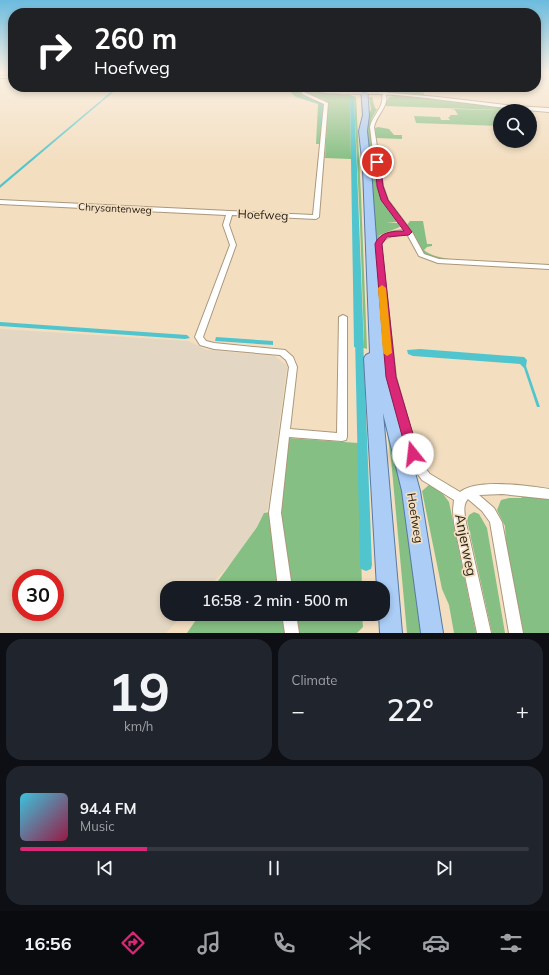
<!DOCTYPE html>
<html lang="en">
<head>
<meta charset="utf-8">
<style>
	body { margin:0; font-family:Mulish,sans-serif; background:#20242c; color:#f1f3f6; height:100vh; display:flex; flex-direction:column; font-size:15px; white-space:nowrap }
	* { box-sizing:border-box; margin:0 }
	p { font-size:13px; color:#9ea1a6 }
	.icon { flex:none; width:22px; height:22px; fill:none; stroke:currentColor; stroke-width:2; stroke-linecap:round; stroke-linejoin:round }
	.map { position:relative; height:633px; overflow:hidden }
	.details { display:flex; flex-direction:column; gap:6px; padding:6px; background:#0d0f14; flex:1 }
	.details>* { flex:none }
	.guide { position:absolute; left:8px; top:8px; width:533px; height:84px; border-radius:16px; box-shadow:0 2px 6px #0003; background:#202124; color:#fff; overflow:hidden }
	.tools { position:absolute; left:493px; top:104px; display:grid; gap:8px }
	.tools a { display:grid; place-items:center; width:44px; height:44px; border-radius:50%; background:#171b24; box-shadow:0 2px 6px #0003; font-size:20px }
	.speed { position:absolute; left:12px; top:569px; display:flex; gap:8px; font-size:20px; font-weight:700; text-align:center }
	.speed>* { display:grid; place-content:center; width:52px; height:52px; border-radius:50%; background:#171b24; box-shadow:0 2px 6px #0003; line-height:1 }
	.speed .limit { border:6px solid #d22; background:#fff; color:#111 }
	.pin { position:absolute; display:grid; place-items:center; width:34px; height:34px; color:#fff; margin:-17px; border:2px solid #fff; border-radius:50%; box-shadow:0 1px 4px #0007 }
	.me { position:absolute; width:44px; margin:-22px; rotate:344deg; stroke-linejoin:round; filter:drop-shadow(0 0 3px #0008) }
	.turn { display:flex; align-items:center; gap:14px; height:84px; padding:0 20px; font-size:18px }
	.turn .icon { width:52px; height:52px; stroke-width:2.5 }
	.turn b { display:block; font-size:28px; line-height:34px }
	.big { font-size:30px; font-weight:600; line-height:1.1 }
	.details .widget { flex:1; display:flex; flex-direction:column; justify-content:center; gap:6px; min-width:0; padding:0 14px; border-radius:16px; background:#20242c }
	.details .dial { align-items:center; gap:0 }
	.dial b { font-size:52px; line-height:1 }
	.song { display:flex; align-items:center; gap:12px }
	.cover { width:48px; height:48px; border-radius:6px; background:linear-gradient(135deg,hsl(190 70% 55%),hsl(340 70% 35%)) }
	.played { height:4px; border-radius:2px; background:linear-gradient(90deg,#db2777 25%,#363941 25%) }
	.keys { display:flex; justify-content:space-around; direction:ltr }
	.heat { display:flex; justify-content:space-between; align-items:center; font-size:22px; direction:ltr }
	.details .tiles { flex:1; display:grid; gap:6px; grid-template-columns:1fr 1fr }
	.widget:last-child { grid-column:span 2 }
	.trip { position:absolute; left:160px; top:581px; width:230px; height:40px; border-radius:16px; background:#171b24; box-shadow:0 2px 6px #0003; font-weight:600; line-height:40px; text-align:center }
	.dock { display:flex; height:64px; justify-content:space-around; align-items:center; background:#090b0e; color:#9ea1a6 }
	.dock .icon { width:28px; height:28px }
	.dock .current { color:#db2777 }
	.dock b { font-size:18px; color:#f1f3f6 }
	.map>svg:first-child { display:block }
</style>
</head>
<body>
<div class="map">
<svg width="549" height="633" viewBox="0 0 549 633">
	<rect width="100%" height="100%" fill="#f3dec0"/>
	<path fill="#e3d6c2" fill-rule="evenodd" d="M0 329 188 341 206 350 275 356 287 366 268 508 243 550 208 588H167V614H184L166 633H0ZM21 578H55V612H21Z"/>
	<g fill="#86bf84">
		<path d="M259 87C270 87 294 85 302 90L300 92 301 95 318 100 325 104 322 144H316L318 104 296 97 289 91 282 89Z"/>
		<path d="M375 87H422L423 88H417L418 91H423L424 95H426L394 94Z"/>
		<path d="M309 92 350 95 356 97 361 195 367 349 364 348V339L360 224 354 97H350L351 159 325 158 328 103 323 99 310 95V92L306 93Z"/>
		<path d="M395 96 423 97 533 110 534 111 384 106 389 97Z"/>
		<path d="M369 97H372L375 108 377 109 372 118 370 124 375 171 380 197 387 208 397 222 386 223H398L400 227 380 235 376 240 366 126 371 109Z"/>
		<path d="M451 109 499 110 500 112V126L416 123 414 116 440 117 441 120H450L448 117H450V115H458L455 110Z"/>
		<path d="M378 127 389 129 394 135H402V139L376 138 375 128Z"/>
		<path d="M410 221H423L427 244H432V246L427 247 424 250C437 263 491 261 511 262L509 264C489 262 436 264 423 252 418 247 412 232 407 225Z"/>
		<path d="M384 412 390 418 426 633H407L391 459Z"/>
		<path d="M288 438 358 443 362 588H292L281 518Z"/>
		<path d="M430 484 443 494 449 502 476 633H454L449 605 442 589 422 491Z"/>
		<path d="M521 496 549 498V633H523L506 543 505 526 497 510 501 500 509 498H522Z"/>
		<path d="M270 512 280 588H218L221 584 218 581 257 527 264 513Z"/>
		<path d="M474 512 479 514 487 528 505 633H492L467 520 469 515Z"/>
		<path d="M200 614H284L287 633H187Z"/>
		<path d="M296 614H362L363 627 357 633H299Z"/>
	</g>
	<g fill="#51c5ce">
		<path d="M117 87H119L0 188V185Z"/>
		<path d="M350 97H354L355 120 364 348 354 347Z"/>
		<path d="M0 322 187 335 190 338 185 339 0 326Z"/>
		<path d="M216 337 273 341V345L215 341Z"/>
		<path d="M420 349 524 357 527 360 526 366 540 407H537L524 368 520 364 413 356 408 354 407 350Z"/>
	</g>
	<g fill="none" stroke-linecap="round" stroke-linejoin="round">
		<g stroke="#51c5ce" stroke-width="1">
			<path d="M0 78H13"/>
			<path d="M279 87 292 91 297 96 320 103V121"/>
		</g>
		<path stroke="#51c5ce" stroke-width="1.5" d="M320 123V120"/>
		<path fill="#51c5ce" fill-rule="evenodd" d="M359 334 363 337 372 565 371 569 366 571 361 569 360 565 355 337Z"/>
		<g stroke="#ab977b" stroke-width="2">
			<g id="minor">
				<path d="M370 87C377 87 384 88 388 94L386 95C389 106 376 116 374 127L383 186 388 200 412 232 424 254 439 259 549 265V269L438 263 419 256 407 234C397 235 387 235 381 244L396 377 418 454 422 464 430 474 460 492C477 478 528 486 549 489V499L502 494 479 495 494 508 502 522 523 633H509L490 522 482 511 468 499C462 505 465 515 466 523L491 633H477L454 523 453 510 454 500 422 480 414 469 408 454 386 377 375 244C382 233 392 231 405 230L382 200 377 186 370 127C372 116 385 106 382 95L384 94 383 92Z"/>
				<path d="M302 92H304L328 103 319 217 316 219 232 215 229 225 236 245 203 337 206 341 214 343 285 350 293 357 297 367 290 429 337 433 339 317 343 315 347 317V437L346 440 342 441 289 437 281 513 292 588H278L269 513 289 367 286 360 280 355 214 349 200 345 195 337 230 245 223 225 226 215 0 204V200L313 215 324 104 302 94Z"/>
				<path d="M282 614H296L299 633H285Z"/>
			</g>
		</g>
		<g stroke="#ab977b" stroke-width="2">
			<g id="tertiary">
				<rect x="0" y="76" width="13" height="2"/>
				<path d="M299 87 329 91 380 92 438 97 515 106 549 108V112C492 108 436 97 380 94 359 93 315 96 299 87Z"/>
			</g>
		</g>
		<g stroke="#5779a2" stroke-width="2">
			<path id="primary" d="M361 87H367L369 115 367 131 371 169 385 362 420 491 443 633H421L402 491 383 413 402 633H380L379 614H383V588H377L364 358 366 355 370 353 363 169 359 131 363 115Z"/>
		</g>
		<use href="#minor" fill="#fff" fill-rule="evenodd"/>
		<use href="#tertiary" fill="#fff" fill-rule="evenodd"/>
		<use href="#primary" fill="#abcdf6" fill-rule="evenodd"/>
	</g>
	<linearGradient id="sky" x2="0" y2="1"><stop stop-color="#6bbbde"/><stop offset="0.45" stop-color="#faf0e3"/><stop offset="1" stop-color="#faf0e3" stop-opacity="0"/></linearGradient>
	<rect width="549" height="161" fill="url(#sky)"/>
	<path fill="#db2777" stroke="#8e194d" d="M375 161 380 162 383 186 388 200 412 232 409 235 387 237 382 244 396 377 419 454 417 457 413 459 408 457 407 454 386 377 375 244C379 232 393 231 404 231L381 200 377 186Z"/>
	<path fill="#f59e0b" d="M382 285 386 288 392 353 387 356 383 353 378 288Z"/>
	<g text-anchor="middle" stroke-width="3.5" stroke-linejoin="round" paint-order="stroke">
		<g font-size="10" fill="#221b10" stroke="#f3dec0">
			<text transform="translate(115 208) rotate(3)" y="4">Chrysantenweg</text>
		</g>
		<g font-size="12" fill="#221b10" stroke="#f3dec0">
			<text transform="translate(263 215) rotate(2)" y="4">Hoefweg</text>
			<text transform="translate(415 518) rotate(81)" y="4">Hoefweg</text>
		</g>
		<g font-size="14" fill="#221b10" stroke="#f3dec0">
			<text transform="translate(466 545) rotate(79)" y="5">Anjerweg</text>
		</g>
	</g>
</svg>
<div class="tools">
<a><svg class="icon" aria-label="search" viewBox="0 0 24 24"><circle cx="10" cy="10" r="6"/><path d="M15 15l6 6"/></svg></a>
</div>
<div class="speed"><div class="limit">30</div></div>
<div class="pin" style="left:377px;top:162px;background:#d93025"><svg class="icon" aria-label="arrive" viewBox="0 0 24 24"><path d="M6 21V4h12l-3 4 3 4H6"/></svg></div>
<svg class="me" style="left:413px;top:454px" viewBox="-20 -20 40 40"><circle r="19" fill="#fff"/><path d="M0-13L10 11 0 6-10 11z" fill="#db2777"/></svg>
<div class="trip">16:58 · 2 min · 500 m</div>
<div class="guide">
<div class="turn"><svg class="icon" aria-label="right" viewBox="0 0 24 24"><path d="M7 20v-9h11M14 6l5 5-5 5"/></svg><div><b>260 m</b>Hoefweg</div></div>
</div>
</div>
<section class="details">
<div class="tiles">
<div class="widget dial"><b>19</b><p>km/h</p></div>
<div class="widget"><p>Climate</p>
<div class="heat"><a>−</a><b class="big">22°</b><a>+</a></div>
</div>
<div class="widget">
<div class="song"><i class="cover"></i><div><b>94.4 FM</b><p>Music</p></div></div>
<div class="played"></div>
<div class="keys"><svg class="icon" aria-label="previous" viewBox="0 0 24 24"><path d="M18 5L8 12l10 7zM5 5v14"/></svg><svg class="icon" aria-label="pause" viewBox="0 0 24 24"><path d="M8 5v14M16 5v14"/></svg><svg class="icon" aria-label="next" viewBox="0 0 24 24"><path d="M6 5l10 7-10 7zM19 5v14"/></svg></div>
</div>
</div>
</section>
<nav class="dock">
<b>16:56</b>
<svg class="icon current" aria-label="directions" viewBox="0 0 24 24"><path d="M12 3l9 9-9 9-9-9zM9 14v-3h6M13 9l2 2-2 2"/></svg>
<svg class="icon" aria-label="music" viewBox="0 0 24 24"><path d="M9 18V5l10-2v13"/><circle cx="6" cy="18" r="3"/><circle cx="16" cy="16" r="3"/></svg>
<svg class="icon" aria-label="phone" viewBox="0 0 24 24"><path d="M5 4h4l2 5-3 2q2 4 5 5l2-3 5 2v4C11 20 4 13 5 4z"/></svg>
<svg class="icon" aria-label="climate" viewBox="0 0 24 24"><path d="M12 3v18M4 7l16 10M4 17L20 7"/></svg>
<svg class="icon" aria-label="car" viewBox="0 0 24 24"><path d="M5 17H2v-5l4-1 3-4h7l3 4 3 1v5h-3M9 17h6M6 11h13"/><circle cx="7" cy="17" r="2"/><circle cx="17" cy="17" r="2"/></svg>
<svg class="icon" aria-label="filters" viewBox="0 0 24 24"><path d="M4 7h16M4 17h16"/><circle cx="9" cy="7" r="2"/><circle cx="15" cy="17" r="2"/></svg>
</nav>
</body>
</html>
